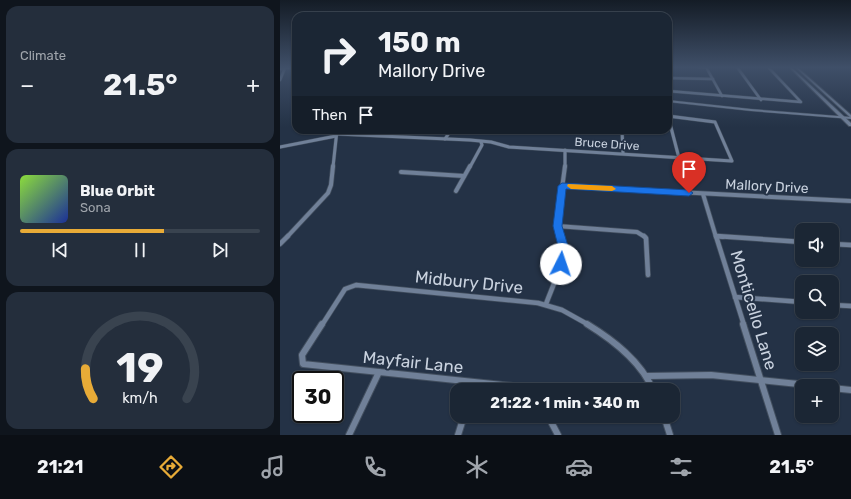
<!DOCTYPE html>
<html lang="en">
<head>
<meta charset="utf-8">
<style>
	body { margin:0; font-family:Rubik,sans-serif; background:#242e3c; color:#f1f3f6; height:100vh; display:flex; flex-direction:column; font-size:15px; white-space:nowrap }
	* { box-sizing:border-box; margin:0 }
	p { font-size:13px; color:#a0a5ac }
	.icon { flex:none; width:22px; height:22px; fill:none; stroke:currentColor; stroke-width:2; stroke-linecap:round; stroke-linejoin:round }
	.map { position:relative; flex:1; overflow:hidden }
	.sheet { display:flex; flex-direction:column; gap:6px; padding:6px; background:#0f151d; width:280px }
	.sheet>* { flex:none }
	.hud { position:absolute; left:12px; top:12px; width:380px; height:122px; border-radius:12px; box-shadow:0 1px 3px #0004,0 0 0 1px #39434f; background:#1b2634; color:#f1f3f6; overflow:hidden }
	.controls { position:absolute; left:515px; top:223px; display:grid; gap:8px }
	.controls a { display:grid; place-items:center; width:44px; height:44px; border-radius:8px; background:#1b2634; box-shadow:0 1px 3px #0004,0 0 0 1px #39434f; font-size:20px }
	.speed { position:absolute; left:12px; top:371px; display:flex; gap:8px; font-size:20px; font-weight:700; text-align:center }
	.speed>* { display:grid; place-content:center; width:52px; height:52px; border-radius:50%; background:#1b2634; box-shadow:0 1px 3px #0004,0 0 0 1px #39434f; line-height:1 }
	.speed .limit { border:2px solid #111; border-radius:6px; background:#fff; color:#111 }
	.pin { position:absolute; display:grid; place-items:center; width:34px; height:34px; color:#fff; margin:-41px -17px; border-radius:50% 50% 50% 0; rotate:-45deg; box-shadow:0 0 4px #0007 }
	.pin .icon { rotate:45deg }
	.me { position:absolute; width:44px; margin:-22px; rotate:4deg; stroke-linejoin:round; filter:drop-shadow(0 0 3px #0008) }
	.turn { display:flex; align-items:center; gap:14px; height:84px; padding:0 20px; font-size:18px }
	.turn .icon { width:52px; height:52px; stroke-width:2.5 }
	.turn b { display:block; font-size:28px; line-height:34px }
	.then { display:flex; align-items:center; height:38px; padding:0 20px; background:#0003; gap:8px; font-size:15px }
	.big { font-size:30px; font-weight:700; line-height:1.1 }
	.sheet .widget { flex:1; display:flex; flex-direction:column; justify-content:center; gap:6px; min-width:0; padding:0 14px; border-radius:12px; background:#242e3c }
	.sheet .dial { align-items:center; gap:0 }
	.dial svg { height:104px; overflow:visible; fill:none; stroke:#39434f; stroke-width:7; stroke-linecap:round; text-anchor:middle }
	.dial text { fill:#f1f3f6; stroke:none }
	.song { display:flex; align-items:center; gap:12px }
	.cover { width:48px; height:48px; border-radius:6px; background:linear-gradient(135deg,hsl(90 70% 55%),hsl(230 70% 35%)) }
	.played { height:4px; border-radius:2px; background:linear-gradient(90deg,#e8ab37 60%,#39434f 60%) }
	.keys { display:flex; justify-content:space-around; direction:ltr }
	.heat { display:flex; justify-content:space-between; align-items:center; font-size:22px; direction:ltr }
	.trip { position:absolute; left:170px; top:383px; width:230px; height:40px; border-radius:12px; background:#1b2634; box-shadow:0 1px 3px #0004,0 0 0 1px #39434f; font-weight:700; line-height:40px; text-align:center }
	.tab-bar { display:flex; height:64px; justify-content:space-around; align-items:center; background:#0b0f15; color:#a0a5ac }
	.tab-bar .icon { width:28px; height:28px }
	.tab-bar .active { color:#e8ab37 }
	.tab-bar b { font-size:18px; color:#f1f3f6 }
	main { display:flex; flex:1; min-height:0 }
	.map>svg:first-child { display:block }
</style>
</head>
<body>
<main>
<section class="sheet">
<div class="widget"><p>Climate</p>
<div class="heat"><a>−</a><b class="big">21.5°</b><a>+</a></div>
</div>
<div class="widget">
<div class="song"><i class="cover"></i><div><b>Blue Orbit</b><p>Sona</p></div></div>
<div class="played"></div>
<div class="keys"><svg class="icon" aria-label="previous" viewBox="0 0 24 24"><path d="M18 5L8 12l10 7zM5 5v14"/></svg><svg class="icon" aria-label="pause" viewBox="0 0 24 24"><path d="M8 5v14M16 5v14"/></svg><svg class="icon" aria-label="next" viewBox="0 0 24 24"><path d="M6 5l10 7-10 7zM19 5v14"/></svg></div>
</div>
<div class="widget dial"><svg viewBox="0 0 100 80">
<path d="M14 69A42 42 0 1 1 86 69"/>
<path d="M14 69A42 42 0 0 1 8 46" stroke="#e8ab37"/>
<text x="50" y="56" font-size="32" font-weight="700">19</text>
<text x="50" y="72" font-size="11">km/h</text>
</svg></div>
</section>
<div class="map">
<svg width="571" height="435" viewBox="0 0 571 435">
	<rect width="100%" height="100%" fill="#243246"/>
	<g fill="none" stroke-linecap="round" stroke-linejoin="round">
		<g stroke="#424e5e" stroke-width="3.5">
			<g id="minor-far4">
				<path d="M418 67H426"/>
				<path d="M426 67 442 96"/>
				<path d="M457 67 481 100"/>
				<path d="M388 78 433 79"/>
				<path d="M0 80 5 68"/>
				<path d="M388 91 521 102 488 67"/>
			</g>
		</g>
		<g stroke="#424e5e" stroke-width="4">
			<g id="minor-far3">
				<path d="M388 116 399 158"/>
				<path d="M342 130 343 153"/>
				<path d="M57 134 190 140 211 142 229 147 452 161 435 122 388 116"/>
				<path d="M165 139 171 130"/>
				<path d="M0 147 56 136"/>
				<path d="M53 167 57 130"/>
				<path d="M190 167 202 145 201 142"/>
				<path d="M285 167V150"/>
			</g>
		</g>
		<g stroke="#424e5e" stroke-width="5.5">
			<g id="minor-far2">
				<path d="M121 172 184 176"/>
				<path d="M282 186 571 201"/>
				<path d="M176 191 190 166"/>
				<path d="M423 194 436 237"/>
				<path d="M277 226 357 232 365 237"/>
				<path d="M436 236 443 237"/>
				<path d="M7 237 48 193 51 185 53 166"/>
				<path d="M280 237 277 226 285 166"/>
			</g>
		</g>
		<g stroke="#424e5e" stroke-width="6">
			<g id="minor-far1">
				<path d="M364 236 366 238 368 275"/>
				<path d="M436 236 464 325"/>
				<path d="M436 236 522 242"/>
				<path d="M0 244 8 236"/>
				<path d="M552 244 571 245"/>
				<path d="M455 297 522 302"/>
				<path d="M266 304C274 282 287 259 280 236"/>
				<path d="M552 305 571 306"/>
				<path d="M42 325 65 289 76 285 258 303 282 310 309 325"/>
			</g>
		</g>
		<g stroke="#424e5e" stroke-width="8">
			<g id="minor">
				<path d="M42 324 22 355 23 364 233 386 239 390"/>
				<path d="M307 324C333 340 361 361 373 390"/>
				<path d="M463 324 498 435"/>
				<path d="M367 376 431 375 538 386"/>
				<path d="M552 388 571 390"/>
				<path d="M191 390 193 382"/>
				<path d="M268 416 278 435"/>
				<path d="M384 416 390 435"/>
				<path d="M69 435 99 372"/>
				<path d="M178 435 184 416"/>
			</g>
		</g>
		<g stroke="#424e5e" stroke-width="1">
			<path id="tertiary" d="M388 100 471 109 571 117V119L471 111 388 102Z"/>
		</g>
		<g stroke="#424e5e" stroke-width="2">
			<g id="secondary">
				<path d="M12 67H16V68L0 70V68Z"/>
				<path d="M509 67H511L571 123V126H569Z"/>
				<path d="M515 67H517L571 115V118Z"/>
			</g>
		</g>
		<use href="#minor-far4" stroke="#708098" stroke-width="2.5"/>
		<use href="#minor-far3" stroke="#708098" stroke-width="3"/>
		<use href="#minor-far2" stroke="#708098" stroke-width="4"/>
		<use href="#minor-far1" stroke="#708098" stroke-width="4.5"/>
		<use href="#minor" stroke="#708098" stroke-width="6"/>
		<use href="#tertiary" fill="#708098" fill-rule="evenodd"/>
		<use href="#secondary" fill="#708098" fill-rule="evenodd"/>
	</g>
	<linearGradient id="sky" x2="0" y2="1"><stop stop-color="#141c26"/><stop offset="0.53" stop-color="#3f4f68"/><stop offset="1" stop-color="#3f4f68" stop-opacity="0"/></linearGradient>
	<rect width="571" height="127" fill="url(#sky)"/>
	<path fill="#1a73e8" stroke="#114b97" d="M282 183 409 190 413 193 409 196 286 189 282 226 288 246 286 264 281 268 276 264 278 246 273 226 278 186Z"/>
	<path fill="#f59e0b" d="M288 184 332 186 336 189 332 191 291 189 287 186Z"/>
	<g text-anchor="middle" stroke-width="4" stroke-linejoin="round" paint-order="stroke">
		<g font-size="12" fill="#c9d2df" stroke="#243246">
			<text transform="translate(327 144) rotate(4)" y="4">Bruce Drive</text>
		</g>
		<g font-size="14" fill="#c9d2df" stroke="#243246">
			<text transform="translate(487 186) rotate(3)" y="5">Mallory Drive</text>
		</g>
		<g font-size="17" fill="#c9d2df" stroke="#243246">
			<text transform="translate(189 282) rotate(6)" y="6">Midbury Drive</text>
			<text transform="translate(474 310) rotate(73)" y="6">Monticello Lane</text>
			<text transform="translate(133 362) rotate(6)" y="6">Mayfair Lane</text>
		</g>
	</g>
</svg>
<div class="controls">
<a><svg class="icon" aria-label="sound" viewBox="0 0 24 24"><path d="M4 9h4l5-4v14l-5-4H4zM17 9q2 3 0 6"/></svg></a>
<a><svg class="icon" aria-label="search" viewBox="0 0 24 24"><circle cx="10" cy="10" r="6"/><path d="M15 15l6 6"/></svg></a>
<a><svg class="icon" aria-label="layers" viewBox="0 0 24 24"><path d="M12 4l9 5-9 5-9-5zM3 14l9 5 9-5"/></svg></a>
<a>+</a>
</div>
<div class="speed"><div class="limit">30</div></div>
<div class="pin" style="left:409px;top:193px;background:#d93025"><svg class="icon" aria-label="arrive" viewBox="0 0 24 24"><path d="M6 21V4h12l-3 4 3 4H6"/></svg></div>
<svg class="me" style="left:281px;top:264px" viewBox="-20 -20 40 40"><circle r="19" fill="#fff"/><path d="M0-13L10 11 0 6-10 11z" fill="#1a73e8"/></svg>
<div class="trip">21:22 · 1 min · 340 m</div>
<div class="hud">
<div class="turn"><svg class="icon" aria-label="right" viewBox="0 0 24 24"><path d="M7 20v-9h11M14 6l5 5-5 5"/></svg><div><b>150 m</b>Mallory Drive</div></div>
<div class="then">Then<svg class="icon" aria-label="arrive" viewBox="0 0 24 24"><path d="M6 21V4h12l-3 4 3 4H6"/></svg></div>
</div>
</div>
</main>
<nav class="tab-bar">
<b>21:21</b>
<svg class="icon active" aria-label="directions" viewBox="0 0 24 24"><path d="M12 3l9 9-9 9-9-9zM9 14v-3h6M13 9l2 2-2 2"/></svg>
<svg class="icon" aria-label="music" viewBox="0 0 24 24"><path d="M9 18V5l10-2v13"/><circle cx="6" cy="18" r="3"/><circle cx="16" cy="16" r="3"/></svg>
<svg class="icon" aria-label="phone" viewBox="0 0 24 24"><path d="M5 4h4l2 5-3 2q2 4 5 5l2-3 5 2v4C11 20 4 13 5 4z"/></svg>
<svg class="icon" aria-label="climate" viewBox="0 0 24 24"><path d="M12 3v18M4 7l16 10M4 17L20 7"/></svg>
<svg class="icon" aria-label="car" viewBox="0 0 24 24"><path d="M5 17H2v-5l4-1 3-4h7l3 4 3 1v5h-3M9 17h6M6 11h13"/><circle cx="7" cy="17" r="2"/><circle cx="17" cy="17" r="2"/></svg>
<svg class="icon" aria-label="filters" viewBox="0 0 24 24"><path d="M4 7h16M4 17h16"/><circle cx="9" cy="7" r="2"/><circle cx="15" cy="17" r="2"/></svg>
<b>21.5°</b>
</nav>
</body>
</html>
